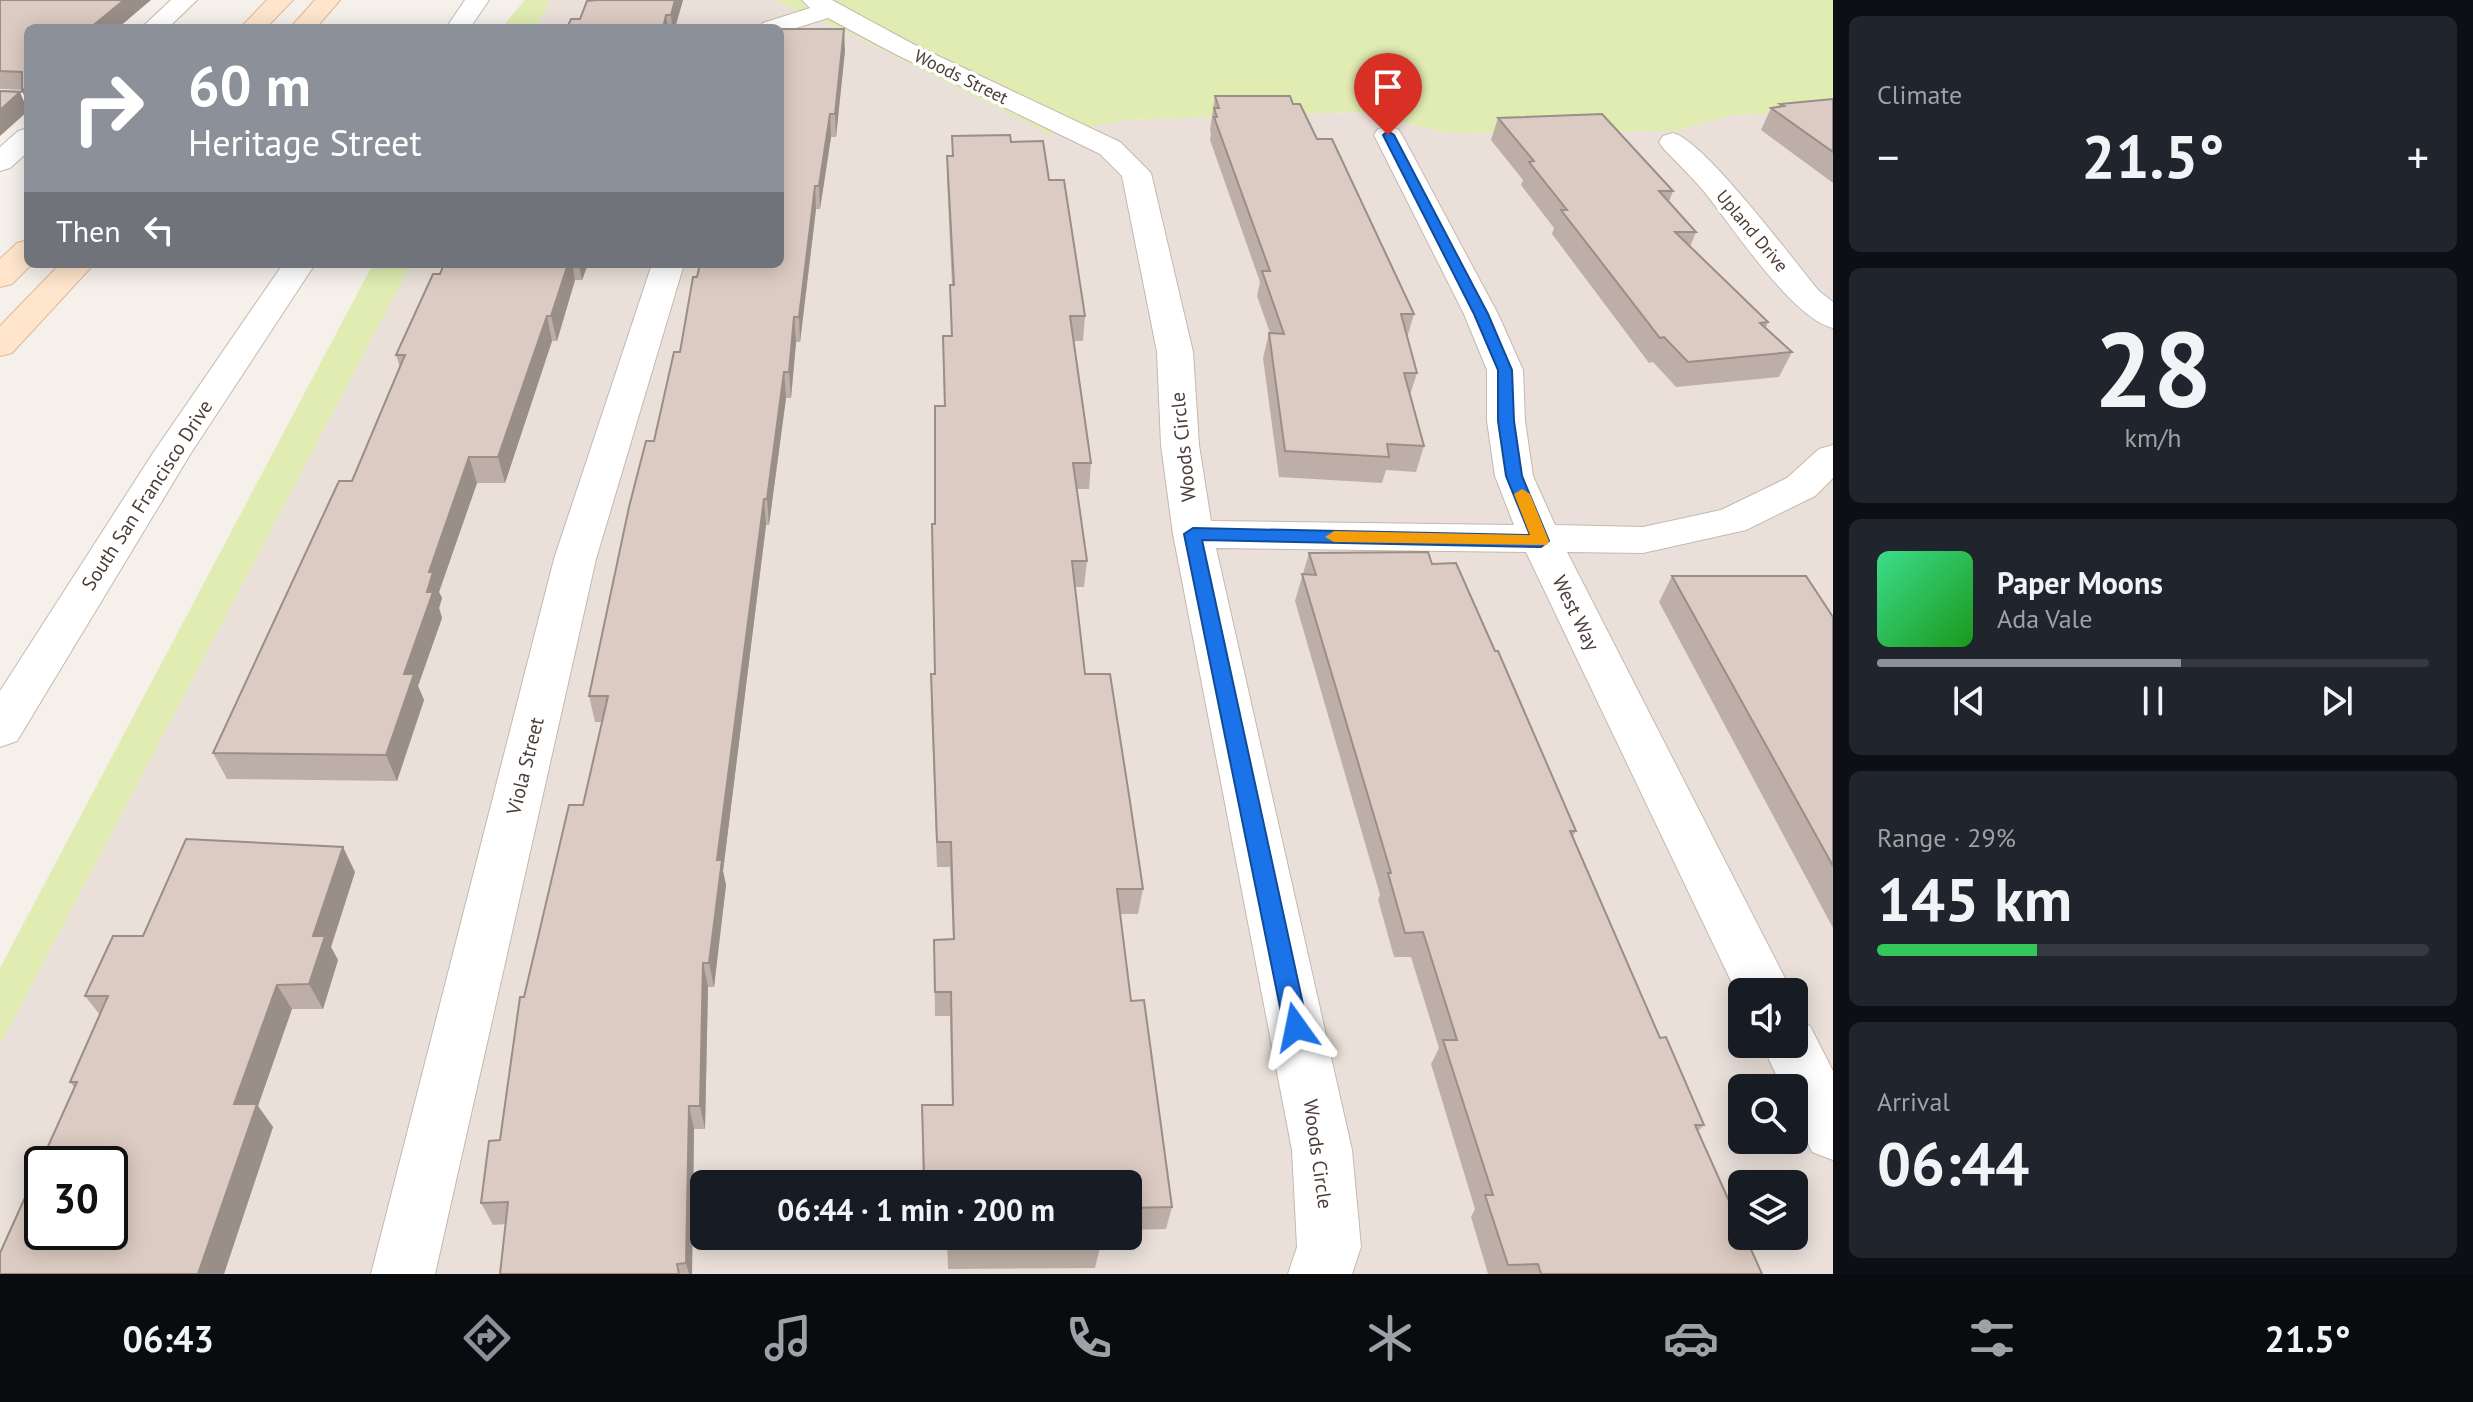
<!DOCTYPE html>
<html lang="en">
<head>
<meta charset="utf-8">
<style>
	body { margin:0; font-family:"PT Sans",sans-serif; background:#20242c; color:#f1f3f6; height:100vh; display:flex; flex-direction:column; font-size:30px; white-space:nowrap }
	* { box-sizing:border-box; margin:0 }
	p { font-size:26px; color:#9ea1a6 }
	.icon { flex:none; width:44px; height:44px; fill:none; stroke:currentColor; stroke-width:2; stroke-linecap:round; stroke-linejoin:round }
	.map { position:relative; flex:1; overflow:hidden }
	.drawer { display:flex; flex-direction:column; gap:16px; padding:16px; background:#0d0f14; width:640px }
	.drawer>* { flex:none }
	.top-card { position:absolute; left:24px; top:24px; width:760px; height:244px; border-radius:12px; box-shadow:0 4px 20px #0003; background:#8c9099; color:#fff; overflow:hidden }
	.controls { position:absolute; left:1728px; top:978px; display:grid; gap:16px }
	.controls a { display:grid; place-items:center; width:80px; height:80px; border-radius:12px; background:#171b24; box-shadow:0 4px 20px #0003; font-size:40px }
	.speed { position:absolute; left:24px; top:1146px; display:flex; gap:16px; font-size:40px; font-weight:700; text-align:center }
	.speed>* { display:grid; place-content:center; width:104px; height:104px; border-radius:50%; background:#171b24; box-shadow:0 4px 20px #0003; line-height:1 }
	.speed .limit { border:4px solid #111; border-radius:12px; background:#fff; color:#111 }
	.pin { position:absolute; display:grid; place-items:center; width:68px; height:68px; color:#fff; margin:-82px -34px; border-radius:50% 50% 50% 0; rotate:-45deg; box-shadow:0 0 8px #0007 }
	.pin .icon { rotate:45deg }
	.me { position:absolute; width:88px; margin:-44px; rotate:348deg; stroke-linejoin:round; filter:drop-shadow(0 0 6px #0008) }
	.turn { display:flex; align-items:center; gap:28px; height:168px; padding:0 32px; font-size:36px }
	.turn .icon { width:104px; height:104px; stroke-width:2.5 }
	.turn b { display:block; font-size:56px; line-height:68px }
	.then { display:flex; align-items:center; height:76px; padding:0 32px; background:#0003; gap:16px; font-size:30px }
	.big { font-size:60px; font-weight:800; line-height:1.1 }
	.drawer .card { flex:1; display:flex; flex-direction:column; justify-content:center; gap:12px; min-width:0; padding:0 28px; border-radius:12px; background:#20242c }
	.drawer .dial { align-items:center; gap:0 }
	.dial b { font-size:104px; line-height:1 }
	.song { display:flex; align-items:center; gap:24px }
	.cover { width:96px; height:96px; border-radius:12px; background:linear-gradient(135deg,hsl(150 70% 55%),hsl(120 70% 35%)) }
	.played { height:8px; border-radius:4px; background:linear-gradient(90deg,#8c9099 55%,#363941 55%) }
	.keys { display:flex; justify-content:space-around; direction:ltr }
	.heat { display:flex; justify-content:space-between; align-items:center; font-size:44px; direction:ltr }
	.charge { height:12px; border-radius:6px; background:linear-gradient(90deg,#34c759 29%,#363941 0) }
	.trip { position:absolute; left:690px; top:1170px; width:452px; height:80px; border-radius:12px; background:#171b24; box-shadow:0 4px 20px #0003; font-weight:800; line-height:80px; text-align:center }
	.tab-bar { display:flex; height:128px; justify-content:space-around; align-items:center; background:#090b0e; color:#9ea1a6 }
	.tab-bar .icon { width:56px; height:56px }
	.tab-bar .selected { color:#8c9099 }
	.tab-bar b { font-size:36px; color:#f1f3f6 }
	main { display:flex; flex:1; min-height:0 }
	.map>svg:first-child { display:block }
</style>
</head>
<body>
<main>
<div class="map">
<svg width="1833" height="1274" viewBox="0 0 1833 1274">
	<rect width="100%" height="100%" fill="#f6f0eb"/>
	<path fill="#eae0d9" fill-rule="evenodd" d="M550 0H774L861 39 1049 133 1127 120 1357 112 1449 133 1674 131 1732 115 1833 111V1274H0V1045L411 264H780V28H535ZM1742 992H1794V1044H1742ZM1742 1088H1794V1140H1742ZM42 1164H110V1232H42ZM704 1184H1128V1236H704ZM1742 1184H1794V1236H1742Z"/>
	<g fill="#e1ecb2">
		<path d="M525 0H550L535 28H501Z"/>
		<path d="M774 0H1833V111L1732 115 1674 131 1449 133 1357 112 1127 120 1049 134 861 39Z"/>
		<path d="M373 264H411L0 1045V968Z"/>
	</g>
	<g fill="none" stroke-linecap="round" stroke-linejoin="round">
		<g stroke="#c5b8af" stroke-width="2">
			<g id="street">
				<path d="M171 0H197L168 28H141Z"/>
				<path d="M465 0H489L470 28H446Z"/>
				<path d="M802 0H832L913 44 1120 142 1151 173 1193 352 1199 445 1211 521 1514 525 1495 476 1487 421V370L1464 314 1374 135 1378 129 1388 127 1398 129 1402 135 1498 314 1523 370 1525 421 1533 476 1555 525 1643 527 1721 510 1787 478 1819 449 1833 445V478L1815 496 1746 530 1643 553 1567 552 1792 992H1742V1004L1526 552 1216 548 1352 1150 1361 1247 1352 1274H1288L1297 1247 1292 1150 1173 534 1161 445 1157 352 1122 176 1100 154 895 54 828 18 780 33V28H760L763 23 810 8Z"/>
				<path d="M0 91 28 92V108L0 107Z"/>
				<path d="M28 128V152L10 168 0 171V147L18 131Z"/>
				<path d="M1673 133C1705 141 1793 260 1819 291L1833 302V328C1791 318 1731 224 1702 189 1690 175 1676 162 1663 148L1659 142 1663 136Z"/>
				<path d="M283 264H315L191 453 17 741 0 747V691L153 453Z"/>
				<path d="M652 264H684L596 559 435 1274H371L554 559Z"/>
				<path d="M1794 1020 1810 1026 1833 1071V1160L1812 1152 1794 1114V1088H1782L1762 1044H1794Z"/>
			</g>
		</g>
		<g stroke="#dbb99b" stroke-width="2">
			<g id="secondary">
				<path d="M267 0H293L266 28H240Z"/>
				<path d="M315 0H340L316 28H290Z"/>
				<path d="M28 240V264H32L12 284 0 287V259L17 243Z"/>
				<path d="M60 264H94L12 353 0 356V326Z"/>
			</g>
		</g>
		<use href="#street" fill="#fff" fill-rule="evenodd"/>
		<use href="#secondary" fill="#ffe5cc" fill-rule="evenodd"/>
	</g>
	<g fill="#bdafa7">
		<path d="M0 0 28 28V104L22 90 0 89Z"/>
		<path d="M683 0 675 28H567Z"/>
		<path d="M845 50 836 137H831L820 209H816L800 342H796L791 398H786L769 525H766L723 871 726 885 714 987H708L705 1129H694L692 1274H500L506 1224 493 1225 481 1203 500 1140 524 997 583 805 602 722H595L589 696 654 441 680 352 697 277Z"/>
		<path d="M1215 96 1293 104 1317 139 1414 314 1407 338 1417 373 1410 395 1424 446 1416 472 1386 470 1382 483 1279 477 1263 358 1269 333H1270L1257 296 1260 282 1210 140 1211 134 1210 130Z"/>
		<path d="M1833 99V183L1761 130 1771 108 1778 107 1780 104Z"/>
		<path d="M1498 118 1673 191 1669 202 1696 232 1690 247 1768 322 1766 328 1792 352 1779 377 1676 387 1653 362 1649 363 1552 234 1554 228 1521 185 1523 180 1491 140Z"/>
		<path d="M952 136 1011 142 1049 180 1085 316 1083 341H1074L1091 463 1089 489H1076L1087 561 1084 587H1075L1085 674 1143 889 1138 914H1120L1131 1001 1172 1207 1166 1229 1128 1230V1184H923L922 1105H952L950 1016H935L934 940 953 939 950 867H937L931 700V674H935L932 524H935L944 406 943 336H951L950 285H952L947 179V156H952Z"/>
		<path d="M444 264H588L582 280H575L557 341H552L505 483H477L439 592 442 598 439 608 442 618 418 686 424 700 397 781 227 779 213 753 352 481 400 368 396 355Z"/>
		<path d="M1309 553 1432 564 1495 651 1576 831 1573 836 1660 1038 1704 1125 1698 1131 1762 1274H1488L1471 1217 1475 1209 1431 1064 1439 1048 1411 957H1394L1378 899 1380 895 1295 601Z"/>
		<path d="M1672 576 1833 617V928L1659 602Z"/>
		<path d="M355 872 331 947 338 960 323 1009H292L258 1106 273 1127 224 1274H0L74 1087 70 1082 100 1015 85 996 143 936Z"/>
		<path d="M947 1236H1099L1100 1247 1095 1268 948 1269Z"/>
	</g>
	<g fill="#9a8e88">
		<path d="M124 0H151L118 28H90Z"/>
		<path d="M675 0H683L675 28H672L671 15Z"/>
		<path d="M666 15 668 28H663Z"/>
		<path d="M844 29 845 50 836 137 835 114Z"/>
		<path d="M28 86V104L22 91Z"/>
		<path d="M20 92 28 111 0 136V110Z"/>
		<path d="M830 114 831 137 820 209 819 186Z"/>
		<path d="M815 186 816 209 800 342 799 317Z"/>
		<path d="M568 264H572L575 280 557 341 551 316Z"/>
		<path d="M579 264H588L582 280Z"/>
		<path d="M547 316 552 341 505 483 498 457Z"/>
		<path d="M794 317 796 342 791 398 789 372Z"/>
		<path d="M784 372 786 398 769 525 767 499Z"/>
		<path d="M469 457 477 483 439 592 442 598 439 608 442 618 418 686 424 700 397 781 386 755 404 674 427 592 429 572Z"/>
		<path d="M764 499 766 525 723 871 726 885 714 987 709 963 717 860Z"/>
		<path d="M343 847 355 872 331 947 338 960 323 1009 309 984 313 936Z"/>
		<path d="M703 963 708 987 705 1129 700 1106Z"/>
		<path d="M277 985 292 1009 258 1106 273 1127 224 1274H198L234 1104Z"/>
		<path d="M689 1106 694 1129 692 1274H689L686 1263Z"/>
	</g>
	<g fill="#dccbc2" stroke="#9a8e88" stroke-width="2" fill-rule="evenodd">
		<path d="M0 0H124L90 28H28V86L22 91V72L0 71Z"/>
		<path d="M597 0H675L671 15H666L663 28H567L571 19H580L587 1Z"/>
		<path d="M780 29H844L835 114H830L819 186H815L799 317H794L789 372H784L767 499H764L717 860H722L709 963H703L700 1106H689L686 1263 677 1264 679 1274H500L508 1202 481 1203 489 1141 500 1140 520 997H524L569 805H583L608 696H589L629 507 646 441H654L674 352H680L693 277H697L700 264H780Z"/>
		<path d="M0 91 20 92 0 110Z"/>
		<path d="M1215 96H1290L1293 104H1300L1317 139H1332L1414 314H1401L1417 373H1404L1424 446 1387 444 1389 457 1285 451 1269 333 1284 334 1262 271H1270L1214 117H1217L1214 108H1219Z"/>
		<path d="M1833 99V152L1771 108 1784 106 1780 104Z"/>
		<path d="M1602 114 1673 191H1659L1696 232H1675L1768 322 1760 323 1792 352 1688 362 1664 337 1660 338 1561 210H1567L1529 162 1534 161 1498 118Z"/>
		<path d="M1010 135 1011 142 1043 141 1049 180H1064L1085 316H1070L1091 463H1073L1087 561H1072L1085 674H1110L1129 795 1143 889H1117L1131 1001 1144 1000 1172 1207 1128 1208V1184H947V1174L924 1175 922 1105H953L951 992H935L934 940 954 939 951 842H937L931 674H935L932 524H935V406H945L943 336H952L950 285H954L947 156H953L952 136Z"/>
		<path d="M444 264H568L551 316H547L498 457H469L429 572H433L427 592H433L404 674H414L386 755 213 753 339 481H352L405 355H396L433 274H440Z"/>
		<path d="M1428 552 1432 564 1456 563 1495 651H1498L1576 831H1570L1660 1038 1666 1037 1704 1125H1695L1742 1230V1236H1745L1762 1274H1541L1538 1264 1508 1265 1485 1195H1493L1443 1040H1457L1423 932 1405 933 1388 873H1391L1302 574 1316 575 1309 553Z"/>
		<path d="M1672 576H1806L1833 617V866Z"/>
		<path d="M186 839 343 847 313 936H325L309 984 277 985 234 1104H257L198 1274H0V1253L77 1082H70L108 996H85L113 936H143ZM42 1164H110V1232H42Z"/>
		<path d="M948 1236H1099L1100 1247 949 1248Z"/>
	</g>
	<path fill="#1a73e8" stroke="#114b97" stroke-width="2" d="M1388 131 1394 135 1488 314 1512 370 1514 421 1522 476 1549 541 1541 547 1202 540 1308 1027 1304 1034 1296 1038 1288 1034 1284 1027 1184 534 1193 528 1530 535 1506 476 1498 421V370L1474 314 1383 135Z"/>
	<path fill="#f59e0b" d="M1522 489 1530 494 1549 541 1547 545 1334 542 1325 537 1334 531 1530 535 1514 494Z"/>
	<g text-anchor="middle" stroke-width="7" stroke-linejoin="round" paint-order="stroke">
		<g font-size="18" fill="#4b3e38" stroke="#fff">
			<text transform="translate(961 77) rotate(26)" y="6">Woods Street</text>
			<text transform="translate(1752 231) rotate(50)" y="6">Upland Drive</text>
		</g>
		<g font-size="20" fill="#4b3e38" stroke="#fff">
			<text transform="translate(1183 447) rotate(-96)" y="7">Woods Circle</text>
			<text transform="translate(147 495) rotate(-57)" y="7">South San Francisco Drive</text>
			<text transform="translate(1576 613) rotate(64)" y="7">West Way</text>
			<text transform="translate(525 766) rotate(-76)" y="7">Viola Street</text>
			<text transform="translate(1318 1154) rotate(82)" y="7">Woods Circle</text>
		</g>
	</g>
</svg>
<div class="controls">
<a><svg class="icon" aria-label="sound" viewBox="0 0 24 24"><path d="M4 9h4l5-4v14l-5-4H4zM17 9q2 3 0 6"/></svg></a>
<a><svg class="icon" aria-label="search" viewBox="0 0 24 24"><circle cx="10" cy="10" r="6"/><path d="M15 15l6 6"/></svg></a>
<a><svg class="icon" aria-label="layers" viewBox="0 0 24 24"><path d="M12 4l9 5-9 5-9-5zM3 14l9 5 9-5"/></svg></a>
</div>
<div class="speed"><div class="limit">30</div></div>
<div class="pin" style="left:1388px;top:135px;background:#d93025"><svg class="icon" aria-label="arrive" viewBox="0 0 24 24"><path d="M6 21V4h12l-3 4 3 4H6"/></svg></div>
<svg class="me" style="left:1296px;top:1027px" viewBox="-20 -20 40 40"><path d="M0-17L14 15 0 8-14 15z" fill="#1a73e8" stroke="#fff" stroke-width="4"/></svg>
<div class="trip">06:44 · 1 min · 200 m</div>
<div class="top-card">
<div class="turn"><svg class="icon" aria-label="right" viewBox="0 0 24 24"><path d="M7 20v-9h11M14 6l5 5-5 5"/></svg><div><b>60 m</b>Heritage Street</div></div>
<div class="then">Then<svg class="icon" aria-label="left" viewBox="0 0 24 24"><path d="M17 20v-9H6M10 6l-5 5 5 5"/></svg></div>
</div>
</div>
<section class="drawer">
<div class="card"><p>Climate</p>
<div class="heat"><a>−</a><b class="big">21.5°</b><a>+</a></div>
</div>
<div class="card dial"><b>28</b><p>km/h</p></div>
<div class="card">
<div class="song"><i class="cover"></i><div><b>Paper Moons</b><p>Ada Vale</p></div></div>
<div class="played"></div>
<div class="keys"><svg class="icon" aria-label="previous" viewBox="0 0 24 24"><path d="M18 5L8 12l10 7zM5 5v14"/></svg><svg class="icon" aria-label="pause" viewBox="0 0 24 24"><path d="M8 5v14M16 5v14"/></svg><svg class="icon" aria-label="next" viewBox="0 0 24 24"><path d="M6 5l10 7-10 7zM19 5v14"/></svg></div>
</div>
<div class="card"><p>Range · 29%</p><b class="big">145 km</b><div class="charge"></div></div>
<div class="card"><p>Arrival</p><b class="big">06:44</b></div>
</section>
</main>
<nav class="tab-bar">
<b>06:43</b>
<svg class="icon selected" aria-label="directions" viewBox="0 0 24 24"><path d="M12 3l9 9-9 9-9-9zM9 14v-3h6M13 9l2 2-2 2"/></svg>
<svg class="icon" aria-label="music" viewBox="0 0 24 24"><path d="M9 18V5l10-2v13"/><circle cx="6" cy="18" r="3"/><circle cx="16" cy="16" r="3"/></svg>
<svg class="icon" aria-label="phone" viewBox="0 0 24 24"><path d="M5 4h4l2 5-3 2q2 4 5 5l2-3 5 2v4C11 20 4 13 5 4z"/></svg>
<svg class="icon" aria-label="climate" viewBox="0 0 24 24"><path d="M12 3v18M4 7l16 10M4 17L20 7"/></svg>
<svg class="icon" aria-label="car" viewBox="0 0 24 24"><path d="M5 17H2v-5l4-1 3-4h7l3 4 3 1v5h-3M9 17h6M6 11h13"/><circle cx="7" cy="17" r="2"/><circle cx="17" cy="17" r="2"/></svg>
<svg class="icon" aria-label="filters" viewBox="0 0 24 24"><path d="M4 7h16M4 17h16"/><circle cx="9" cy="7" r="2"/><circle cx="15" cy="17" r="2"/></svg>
<b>21.5°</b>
</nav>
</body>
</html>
